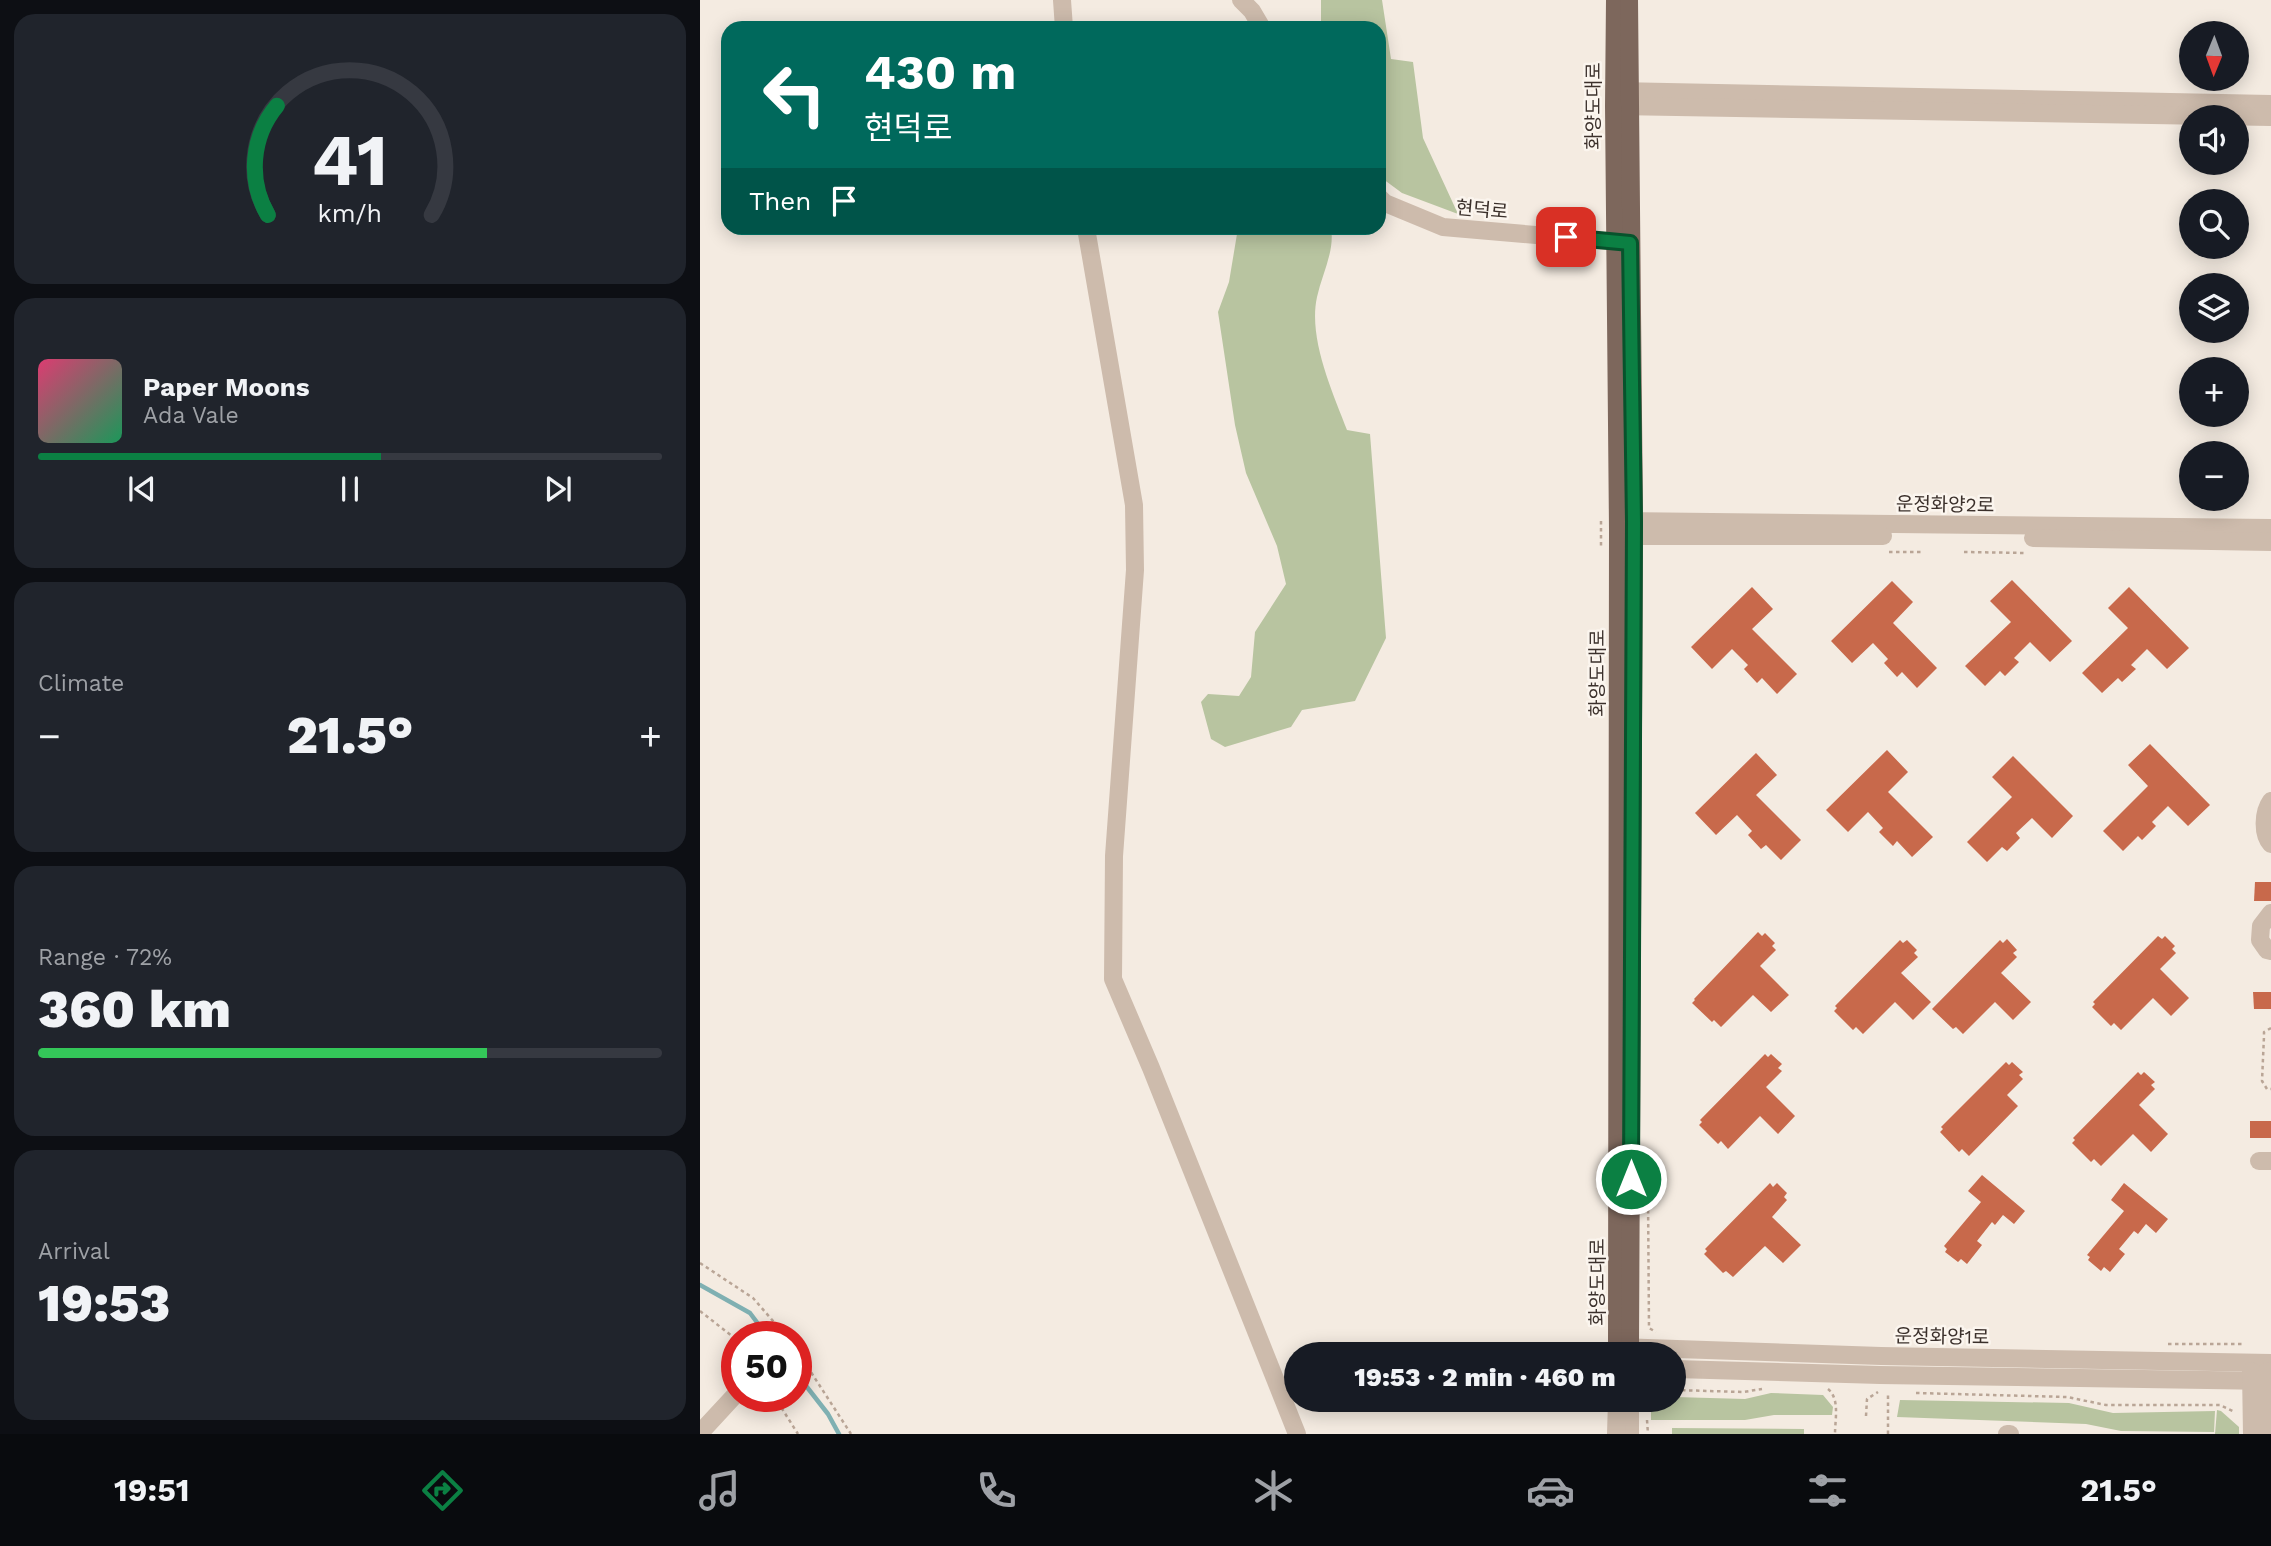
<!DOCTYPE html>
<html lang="en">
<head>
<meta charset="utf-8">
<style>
	body { margin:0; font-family:"Work Sans","Noto Sans KR",sans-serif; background:#20242c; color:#f1f3f6; height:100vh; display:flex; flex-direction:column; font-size:26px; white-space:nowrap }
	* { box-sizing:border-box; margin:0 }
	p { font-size:23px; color:#9ea1a6 }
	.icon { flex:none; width:38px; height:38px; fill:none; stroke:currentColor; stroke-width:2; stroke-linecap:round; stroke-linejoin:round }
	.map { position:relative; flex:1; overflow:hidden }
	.panel { display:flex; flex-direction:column; gap:14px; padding:14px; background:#0d0f14; width:700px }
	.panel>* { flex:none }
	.guide { position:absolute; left:21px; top:21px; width:665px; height:214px; border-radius:21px; box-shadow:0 4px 18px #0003; background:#00695c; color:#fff; overflow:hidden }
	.needle { width:46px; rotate:181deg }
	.controls { position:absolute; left:1479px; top:21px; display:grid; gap:14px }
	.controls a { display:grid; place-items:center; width:70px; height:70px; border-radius:50%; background:#171b24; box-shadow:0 4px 18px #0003; font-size:35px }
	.speed { position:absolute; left:21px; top:1321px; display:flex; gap:14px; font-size:35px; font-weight:700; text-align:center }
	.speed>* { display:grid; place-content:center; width:91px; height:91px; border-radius:50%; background:#171b24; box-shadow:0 4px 18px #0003; line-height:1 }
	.speed .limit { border:10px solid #d22; background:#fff; color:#111 }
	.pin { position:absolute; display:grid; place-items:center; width:60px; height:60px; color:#fff; margin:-30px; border-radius:14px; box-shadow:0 4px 10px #0006 }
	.me { position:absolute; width:77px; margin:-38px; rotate:0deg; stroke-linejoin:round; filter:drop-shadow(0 0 5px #0008) }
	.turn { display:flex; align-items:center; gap:24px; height:147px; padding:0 28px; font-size:32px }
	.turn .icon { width:91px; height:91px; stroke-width:2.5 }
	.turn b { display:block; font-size:49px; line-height:60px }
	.then { display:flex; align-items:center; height:66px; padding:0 28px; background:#0003; gap:14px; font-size:26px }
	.big { font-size:52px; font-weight:800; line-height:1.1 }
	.panel .widget { flex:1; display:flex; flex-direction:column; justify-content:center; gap:10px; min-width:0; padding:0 24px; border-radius:21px; background:#20242c }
	.panel .dial { align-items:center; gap:0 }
	.dial svg { height:182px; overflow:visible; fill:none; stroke:#363941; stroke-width:7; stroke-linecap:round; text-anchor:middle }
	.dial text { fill:#f1f3f6; stroke:none }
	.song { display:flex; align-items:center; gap:21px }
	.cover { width:84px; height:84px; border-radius:10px; background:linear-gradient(135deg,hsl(340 70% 55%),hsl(150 70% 35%)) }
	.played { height:7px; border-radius:4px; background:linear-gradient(90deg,#0b8043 55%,#363941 55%) }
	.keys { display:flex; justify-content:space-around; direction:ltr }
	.heat { display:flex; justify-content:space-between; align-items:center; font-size:38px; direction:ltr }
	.charge { height:10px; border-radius:5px; background:linear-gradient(90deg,#34c759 72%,#363941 0) }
	.trip { position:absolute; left:584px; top:1342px; width:402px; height:70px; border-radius:35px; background:#171b24; box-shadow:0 4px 18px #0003; font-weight:800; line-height:70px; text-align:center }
	.menu { display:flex; height:112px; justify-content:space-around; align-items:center; background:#090b0e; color:#9ea1a6 }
	.menu .icon { width:49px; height:49px }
	.menu .active { color:#0b8043 }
	.menu b { font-size:32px; color:#f1f3f6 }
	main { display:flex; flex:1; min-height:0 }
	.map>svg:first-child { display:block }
</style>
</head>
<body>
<main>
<section class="panel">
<div class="widget dial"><svg viewBox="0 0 100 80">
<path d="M14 69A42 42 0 1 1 86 69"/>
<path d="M14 69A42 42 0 0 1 18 21" stroke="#0b8043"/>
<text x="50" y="56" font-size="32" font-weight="700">41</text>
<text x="50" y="72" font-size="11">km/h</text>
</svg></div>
<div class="widget">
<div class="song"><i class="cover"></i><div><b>Paper Moons</b><p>Ada Vale</p></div></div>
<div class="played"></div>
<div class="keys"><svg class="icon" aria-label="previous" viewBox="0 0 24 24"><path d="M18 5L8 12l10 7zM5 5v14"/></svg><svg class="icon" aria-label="pause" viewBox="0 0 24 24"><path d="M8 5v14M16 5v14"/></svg><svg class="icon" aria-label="next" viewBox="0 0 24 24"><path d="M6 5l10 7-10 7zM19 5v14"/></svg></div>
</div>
<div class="widget"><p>Climate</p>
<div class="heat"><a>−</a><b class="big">21.5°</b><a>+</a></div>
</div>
<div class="widget"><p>Range · 72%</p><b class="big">360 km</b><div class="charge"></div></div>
<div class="widget"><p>Arrival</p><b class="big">19:53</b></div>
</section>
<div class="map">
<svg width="1571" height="1434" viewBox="0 0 1571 1434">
	<rect width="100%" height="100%" fill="#f4ebe1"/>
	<g fill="#b8c4a0">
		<path d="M621 0H682L691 59 713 62 723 138 758 214 702 193 679 176V28H621Z"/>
		<path d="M538 228H631C635 251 622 274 617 297 608 338 632 391 647 430L670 434 686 638 655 701 602 710 591 727 525 747 511 739 501 702 508 694 539 696 551 677 555 632 586 584 577 546 546 473 535 425 518 312 529 282Z"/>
		<path d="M1071 1393 1123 1395 1133 1407 1132 1415H1074L1045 1420H951V1410L961 1400H975V1397L1045 1399Z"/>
		<path d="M1200 1400 1369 1403 1413 1413 1515 1411 1514 1432 1421 1431 1386 1424 1197 1417Z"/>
		<path d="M1517 1410 1521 1411 1539 1427V1434H1515Z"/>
		<path d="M972 1428 1104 1429V1434H972Z"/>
	</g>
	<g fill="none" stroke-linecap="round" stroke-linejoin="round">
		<g stroke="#7fb0b2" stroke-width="4.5">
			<path d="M0 1285 50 1313 68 1337"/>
			<path d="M96 1373 128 1414 139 1434"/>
		</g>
	</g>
	<g fill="#c8694b">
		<path d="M1312 580 1372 641 1350 662 1330 642 1314 658 1319 662 1305 676 1300 671 1285 686 1265 666 1311 622 1290 601Z"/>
		<path d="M1192 581 1213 602 1193 623 1237 668 1217 688 1202 672 1197 677 1184 663 1188 659 1173 643 1152 663 1131 641Z"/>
		<path d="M1052 587 1073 609 1052 629 1097 674 1077 694 1062 678 1057 683 1044 669 1048 665 1032 649 1012 669 991 647Z"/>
		<path d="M1429 587 1489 648 1467 669 1447 649 1431 665 1436 669 1422 682 1418 678 1402 693 1382 673 1428 628 1408 608Z"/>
		<path d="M1450 744 1510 805 1488 826 1468 806 1452 822 1456 826 1442 840 1438 836 1423 851 1403 831 1448 786 1428 765Z"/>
		<path d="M1187 750 1208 772 1188 792 1233 837 1212 857 1197 841 1193 846 1179 832 1183 828 1168 812 1148 832 1126 810Z"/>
		<path d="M1056 753 1077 775 1056 795 1101 840 1081 860 1066 845 1061 849 1048 835 1052 831 1037 815 1016 835 995 813Z"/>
		<path d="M1313 756 1373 816 1352 838 1332 818 1316 833 1320 838 1307 851 1302 847 1287 862 1267 842 1312 797 1292 777Z"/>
		<path d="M1555 882H1571V901H1554Z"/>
		<path d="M1058 932 1062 936 1065 933 1075 943 1072 946 1076 950 1060 966 1089 995 1071 1012 1053 995 1021 1027 1014 1020 1012 1022 992 1003 995 1000 994 999Z"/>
		<path d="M1458 936 1462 939 1465 936 1475 946 1472 949 1476 953 1460 969 1489 998 1471 1016 1453 998 1421 1030 1414 1023 1411 1026 1392 1007 1395 1004 1393 1002Z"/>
		<path d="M1307 939 1317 950 1313 953 1317 957 1301 973 1331 1002 1313 1020 1295 1002 1263 1034 1256 1027 1253 1029 1232 1009 1300 940 1303 943Z"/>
		<path d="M1200 940 1203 943 1207 940 1217 950 1214 953 1218 957 1201 973 1231 1002 1213 1020 1195 1002 1163 1034 1156 1027 1153 1030 1134 1011 1137 1008 1135 1006Z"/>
		<path d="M1553 992H1571V1009H1554Z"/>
		<path d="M1065 1054 1068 1057 1071 1054 1082 1064 1078 1068 1082 1071 1066 1087 1095 1116 1078 1134 1060 1116 1028 1149 1021 1141 1018 1144 999 1125 1002 1122 1000 1120Z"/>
		<path d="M1306 1062 1309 1065 1312 1062 1323 1072 1319 1075 1323 1079 1307 1095 1318 1106 1269 1156 1262 1149 1259 1152 1240 1132 1243 1129 1241 1127Z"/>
		<path d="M1438 1072 1441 1075 1444 1072 1455 1082 1451 1085 1455 1089 1439 1105 1468 1134 1451 1152 1433 1134 1401 1166 1394 1159 1391 1162 1372 1143 1375 1140 1373 1138Z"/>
		<rect x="1550" y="1121" width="21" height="17"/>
		<path d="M1282 1175 1325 1211 1314 1224 1303 1215 1295 1225 1292 1222 1277 1241 1282 1245 1267 1264 1261 1259 1258 1262 1245 1252 1247 1249 1244 1246 1281 1202 1268 1191Z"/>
		<path d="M1070 1183 1073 1187 1077 1183 1087 1193 1084 1197 1087 1200 1072 1217 1101 1245 1083 1263 1065 1246 1033 1277 1026 1271 1023 1273 1004 1254 1007 1251 1005 1249Z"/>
		<path d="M1424 1183 1468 1219 1456 1233 1446 1224 1438 1234 1434 1231 1419 1249 1425 1254 1410 1272 1404 1267 1401 1271 1388 1260 1390 1257 1387 1255 1424 1211 1411 1200Z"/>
	</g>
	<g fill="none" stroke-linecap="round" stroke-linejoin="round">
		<g stroke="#b9a596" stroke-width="2.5" stroke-dasharray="3.5 3.5" stroke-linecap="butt">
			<path d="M901 521V546"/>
			<path d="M1189 552H1224"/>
			<path d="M1264 552 1327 553"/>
			<path d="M1571 1028 1564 1032V1036L1562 1081 1567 1089H1571"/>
			<path d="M948 1196 949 1328 956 1332"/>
			<path d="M0 1263 53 1298 87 1337"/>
			<path d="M0 1311 37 1340"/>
			<path d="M1468 1344H1544"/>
			<path d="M96 1349 151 1434"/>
			<path d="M1128 1389C1140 1399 1135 1419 1135 1434"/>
			<path d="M975 1390 1043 1392 1062 1389"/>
			<path d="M1216 1393 1367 1397 1406 1405H1520L1535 1412"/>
			<path d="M74 1396 98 1434"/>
			<path d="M1166 1416 1167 1399 1178 1392"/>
			<path d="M947 1420 948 1434"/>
			<path d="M1188 1434V1392"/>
		</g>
		<g stroke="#cdbbac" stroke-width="18">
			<path d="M362 0 364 28"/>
			<path d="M541 0 552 11 562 28"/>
			<path d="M917 91 1571 104"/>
			<path d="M917 106 1571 117"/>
			<path d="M679 197 685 203 743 227 930 243"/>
			<path d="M386 228 434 505 435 570 414 856 413 979 451 1068 597 1434"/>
			<path d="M920 521 1571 528"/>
			<path d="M920 536H1183"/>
			<path d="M1333 538 1571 542"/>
			<path d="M1571 801C1563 812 1562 834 1571 844"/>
			<path d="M1571 913 1561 926 1560 940 1567 950 1571 951"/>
			<path d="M1559 1161H1571"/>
			<path d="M918 1347 1181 1356 1571 1363"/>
			<path d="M975 1369 1180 1375 1571 1381"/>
			<path d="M1551 1371 1552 1434"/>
			<path d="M1567 1371V1434"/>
			<path d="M930 1400V1434"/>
			<path d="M0 1433 37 1393"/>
			<path d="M916 1434 917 1400"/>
			<path d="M1307 1434H1310"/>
		</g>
		<g stroke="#7d675c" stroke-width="18">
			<path d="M915 0 914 106 918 529 917 1347"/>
			<path d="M929 0 934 521 930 1346"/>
		</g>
	</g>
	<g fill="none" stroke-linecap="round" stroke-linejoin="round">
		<g stroke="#07532c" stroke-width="18">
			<path id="route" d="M866 237 930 243 934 522 931 1179"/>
		</g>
		<use href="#route" stroke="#0b8043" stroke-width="12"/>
	</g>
	<g text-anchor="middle" stroke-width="5" stroke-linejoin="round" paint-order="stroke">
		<g font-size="19" fill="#3b302b" stroke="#fbf5ee">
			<text transform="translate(893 106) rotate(-90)" y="7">화양도대로</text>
			<text transform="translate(782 209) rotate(5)" y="7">현덕로</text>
			<text transform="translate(1245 504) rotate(1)" y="7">운정화양2로</text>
			<text transform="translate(897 673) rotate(-90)" y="7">화양도대로</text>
			<text transform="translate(897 1282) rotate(-90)" y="7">화양도대로</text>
			<text transform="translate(1242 1336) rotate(1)" y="7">운정화양1로</text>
		</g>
	</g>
</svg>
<div class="controls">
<a><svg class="needle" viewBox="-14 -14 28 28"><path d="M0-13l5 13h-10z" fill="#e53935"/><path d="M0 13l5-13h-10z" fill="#9ea1a6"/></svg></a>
<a><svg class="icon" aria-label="sound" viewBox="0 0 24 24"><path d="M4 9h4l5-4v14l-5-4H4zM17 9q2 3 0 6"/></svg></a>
<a><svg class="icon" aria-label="search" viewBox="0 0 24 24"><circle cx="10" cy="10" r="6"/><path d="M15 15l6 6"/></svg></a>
<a><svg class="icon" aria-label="layers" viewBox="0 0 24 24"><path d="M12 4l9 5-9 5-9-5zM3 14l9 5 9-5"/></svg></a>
<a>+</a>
<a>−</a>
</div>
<div class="speed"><div class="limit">50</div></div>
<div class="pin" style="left:866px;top:237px;background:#d93025"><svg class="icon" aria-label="arrive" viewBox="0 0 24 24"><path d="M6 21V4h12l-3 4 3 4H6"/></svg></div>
<svg class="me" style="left:931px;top:1179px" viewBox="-20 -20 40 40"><circle r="17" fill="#0b8043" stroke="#fff" stroke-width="3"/><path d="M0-11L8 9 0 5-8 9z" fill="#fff"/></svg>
<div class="trip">19:53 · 2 min · 460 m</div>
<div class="guide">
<div class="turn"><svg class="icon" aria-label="left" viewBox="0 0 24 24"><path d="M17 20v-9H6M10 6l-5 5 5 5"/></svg><div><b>430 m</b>현덕로</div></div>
<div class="then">Then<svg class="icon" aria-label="arrive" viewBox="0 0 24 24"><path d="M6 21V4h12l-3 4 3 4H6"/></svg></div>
</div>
</div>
</main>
<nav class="menu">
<b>19:51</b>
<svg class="icon active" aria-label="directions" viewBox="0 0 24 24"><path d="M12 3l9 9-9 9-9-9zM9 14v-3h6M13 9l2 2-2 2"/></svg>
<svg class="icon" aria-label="music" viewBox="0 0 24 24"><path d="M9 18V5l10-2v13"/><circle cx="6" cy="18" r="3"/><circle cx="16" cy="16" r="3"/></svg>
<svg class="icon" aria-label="phone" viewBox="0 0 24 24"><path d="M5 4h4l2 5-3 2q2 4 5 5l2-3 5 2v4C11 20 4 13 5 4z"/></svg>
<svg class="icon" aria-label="climate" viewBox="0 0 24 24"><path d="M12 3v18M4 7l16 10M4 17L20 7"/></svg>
<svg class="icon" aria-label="car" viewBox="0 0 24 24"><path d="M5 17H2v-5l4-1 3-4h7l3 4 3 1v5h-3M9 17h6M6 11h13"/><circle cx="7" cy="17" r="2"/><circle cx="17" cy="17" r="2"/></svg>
<svg class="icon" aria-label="filters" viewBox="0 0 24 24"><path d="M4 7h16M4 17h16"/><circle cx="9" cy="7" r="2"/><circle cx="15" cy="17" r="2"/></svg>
<b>21.5°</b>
</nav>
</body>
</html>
